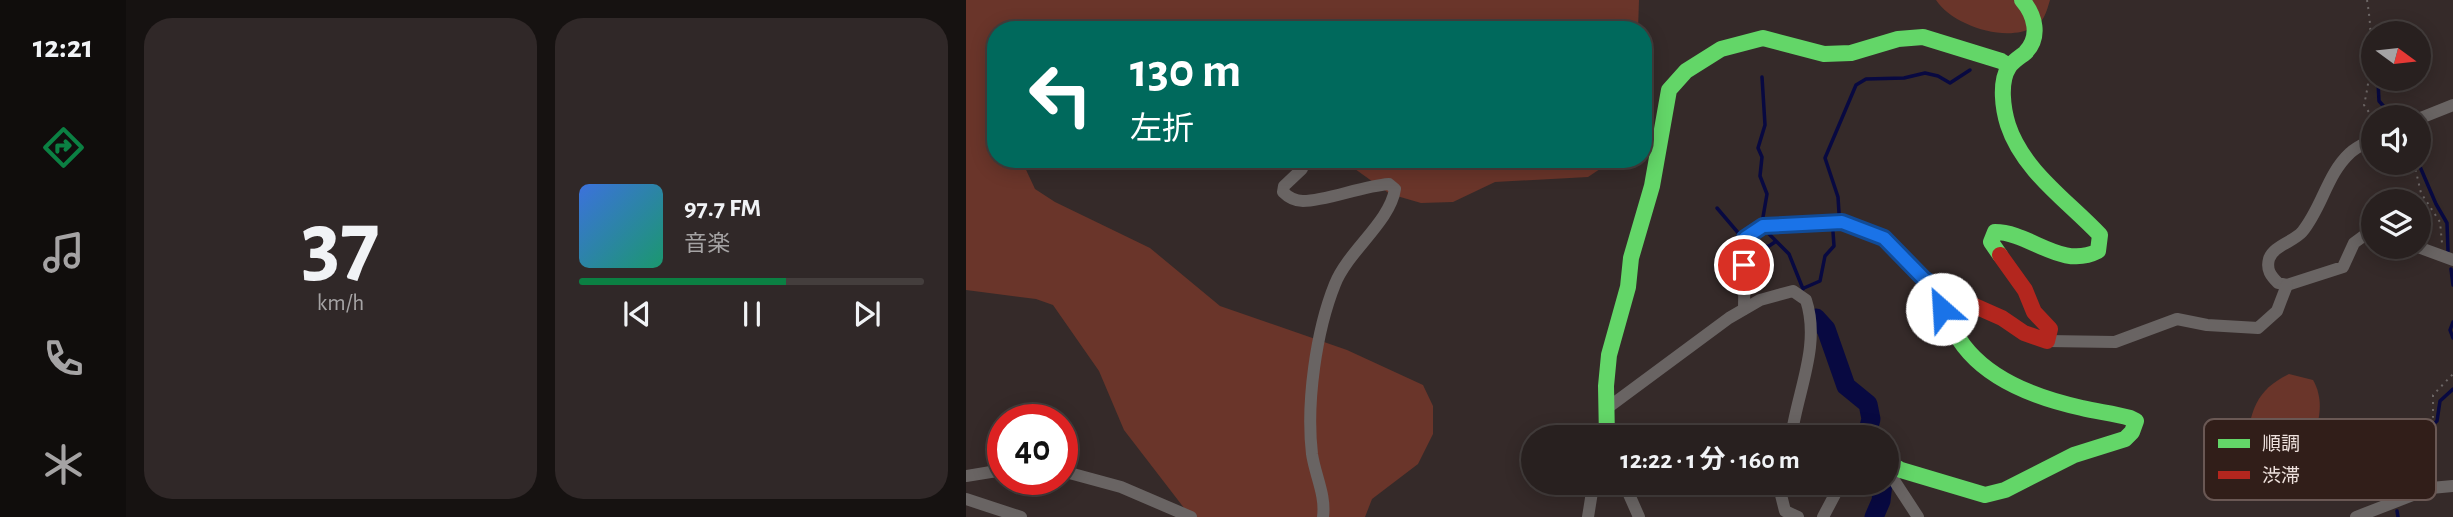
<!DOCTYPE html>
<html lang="ja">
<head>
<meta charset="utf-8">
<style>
	body { margin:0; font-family:"Alegreya Sans","Noto Sans JP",sans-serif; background:#302828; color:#f1f3f6; height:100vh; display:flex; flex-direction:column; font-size:26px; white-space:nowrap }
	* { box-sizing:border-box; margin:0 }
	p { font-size:23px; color:#a5a3a4 }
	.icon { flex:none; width:38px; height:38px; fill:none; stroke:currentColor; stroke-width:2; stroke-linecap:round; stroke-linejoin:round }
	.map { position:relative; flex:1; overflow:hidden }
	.sheet { display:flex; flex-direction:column; gap:18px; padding:18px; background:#161211; width:840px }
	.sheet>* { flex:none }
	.guide { position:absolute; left:21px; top:21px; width:665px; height:147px; border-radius:28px; box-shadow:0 4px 18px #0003,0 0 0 2px #443e3d; background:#00695c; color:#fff; overflow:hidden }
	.needle { width:46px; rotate:105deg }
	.fabs { position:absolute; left:1395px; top:21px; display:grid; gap:14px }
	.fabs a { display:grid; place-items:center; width:70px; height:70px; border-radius:50%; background:#28201f; box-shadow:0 4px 18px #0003,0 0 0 2px #443e3d; font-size:35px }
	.speed { position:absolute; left:21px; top:404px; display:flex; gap:14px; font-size:35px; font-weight:700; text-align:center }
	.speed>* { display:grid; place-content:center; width:91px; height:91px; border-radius:50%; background:#28201f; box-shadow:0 4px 18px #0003,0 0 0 2px #443e3d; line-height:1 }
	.speed .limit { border:10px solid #d22; background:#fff; color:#111 }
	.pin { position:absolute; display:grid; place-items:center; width:60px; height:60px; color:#fff; margin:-30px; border:4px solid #fff; border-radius:50%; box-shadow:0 2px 7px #0007 }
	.me { position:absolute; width:77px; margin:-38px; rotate:334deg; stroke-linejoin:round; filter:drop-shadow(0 0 5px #0008) }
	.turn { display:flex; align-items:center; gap:24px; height:147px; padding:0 28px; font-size:32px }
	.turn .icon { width:91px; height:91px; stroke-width:2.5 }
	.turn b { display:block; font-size:49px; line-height:60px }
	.sheet .card { flex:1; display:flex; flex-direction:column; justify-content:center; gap:10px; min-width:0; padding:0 24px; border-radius:28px; background:#302828 }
	.sheet .dial { align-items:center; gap:0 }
	.dial b { font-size:91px; line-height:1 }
	.song { display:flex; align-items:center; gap:21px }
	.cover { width:84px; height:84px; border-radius:10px; background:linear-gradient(135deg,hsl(220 70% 55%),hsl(160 70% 35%)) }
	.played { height:7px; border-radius:4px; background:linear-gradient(90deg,#0b8043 60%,#443e3d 60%) }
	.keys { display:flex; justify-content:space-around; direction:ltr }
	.sheet .tiles { flex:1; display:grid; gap:18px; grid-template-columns:repeat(2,1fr) }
	.trip { position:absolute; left:555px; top:425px; width:378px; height:70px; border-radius:35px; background:#28201f; box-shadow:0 4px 18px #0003,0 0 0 2px #443e3d; font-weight:700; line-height:70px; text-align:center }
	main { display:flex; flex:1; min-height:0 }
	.tabs { display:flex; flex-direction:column; width:126px; justify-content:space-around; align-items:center; background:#100d0c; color:#a5a3a4 }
	.tabs .icon { width:49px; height:49px }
	.tabs .current { color:#0b8043 }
	.tabs b { font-size:32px; color:#f1f3f6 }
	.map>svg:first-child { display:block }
</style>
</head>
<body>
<main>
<nav class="tabs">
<b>12:21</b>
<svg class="icon current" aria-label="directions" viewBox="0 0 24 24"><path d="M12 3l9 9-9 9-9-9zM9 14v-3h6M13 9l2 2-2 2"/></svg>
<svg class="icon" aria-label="music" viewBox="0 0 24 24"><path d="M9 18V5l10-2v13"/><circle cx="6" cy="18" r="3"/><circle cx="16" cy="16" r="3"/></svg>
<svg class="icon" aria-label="phone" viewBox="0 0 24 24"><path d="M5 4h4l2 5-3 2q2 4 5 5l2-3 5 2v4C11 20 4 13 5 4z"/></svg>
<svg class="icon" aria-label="climate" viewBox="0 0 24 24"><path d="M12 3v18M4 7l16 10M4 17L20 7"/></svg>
</nav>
<section class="sheet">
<div class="tiles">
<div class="card dial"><b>37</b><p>km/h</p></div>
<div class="card">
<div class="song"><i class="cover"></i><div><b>97.7 FM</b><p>音楽</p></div></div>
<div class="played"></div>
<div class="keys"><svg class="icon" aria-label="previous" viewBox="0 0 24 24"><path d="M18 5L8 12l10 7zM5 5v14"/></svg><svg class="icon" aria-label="pause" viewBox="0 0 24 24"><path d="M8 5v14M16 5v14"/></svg><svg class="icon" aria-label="next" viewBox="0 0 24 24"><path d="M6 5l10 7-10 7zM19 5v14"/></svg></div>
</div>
</div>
</section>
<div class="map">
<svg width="1487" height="517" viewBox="0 0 1487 517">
	<rect width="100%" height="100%" fill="#352a29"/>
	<g fill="#6a352a">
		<path d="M0 0H673L672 30H30V159H55L69 189 89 202 184 248 254 306 381 350 457 385 467 406V434L452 464 406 499 399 517H225L158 430 133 371 87 305 70 299 0 290Z"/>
		<path d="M970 0H1084C1082 6 1080 15 1076 20 1052 48 987 27 970 0Z"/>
		<path d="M375 159H649L622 177 529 182 487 202 455 203 424 194Z"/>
		<path d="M1323 374 1347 380C1372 422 1323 499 1280 445 1285 410 1290 390 1323 374Z"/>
	</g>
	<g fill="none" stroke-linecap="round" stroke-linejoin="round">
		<g stroke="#080941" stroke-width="3.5">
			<path d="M796 77 799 125 792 148 796 157 794 176 801 194 797 217"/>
			<path d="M1412 82 1413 101 1427 117"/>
			<path d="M1452 162 1470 204 1481 223 1482 251"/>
			<path d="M751 208 774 235"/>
			<path d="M873 213 872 197 859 158 890 85 900 79 938 78 959 73 972 76 984 83 1004 70"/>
			<path d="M802 233 823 254 837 289"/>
			<path d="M785 247 803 246 809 242"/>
			<path d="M1485 269 1487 285"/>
			<path d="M838 288 854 281 859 256 868 246 867 232"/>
			<path d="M1487 322 1484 330 1487 338"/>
			<path d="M1430 491 1433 456 1471 421 1474 401 1487 389"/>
			<path d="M1431 511 1432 517"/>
		</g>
		<g stroke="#080941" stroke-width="19">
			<path d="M850 318 860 329 880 386 902 404 905 419 900 438"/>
			<path d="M908 517 915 501 917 483"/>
		</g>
		<g stroke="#6c6665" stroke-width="2" stroke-dasharray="2 5" stroke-linecap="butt">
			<path d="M1401 0C1407 36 1406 70 1398 105L1407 118"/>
			<path d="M1448 163 1455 193 1474 222 1476 243"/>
			<path d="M1426 490V452L1467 417V395L1487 374"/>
		</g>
		<g stroke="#696463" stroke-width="12">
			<path d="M1452 119 1487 105"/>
			<path d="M1407 139C1400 143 1390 147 1384 153 1361 174 1356 208 1336 232 1327 242 1307 246 1303 259 1300 270 1305 276 1312 283L1321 285 1377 267 1388 243 1407 229"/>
			<path d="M336 159V169L318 186 317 192C323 198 329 201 337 201 360 201 396 186 423 184L429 189C424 222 382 251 369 284 350 331 340 403 346 454 349 475 360 495 357 517"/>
			<path d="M1452 247 1487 260"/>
			<path d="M778 309 779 238 797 226 876 222 918 238 958 279 977 292"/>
			<path d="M1081 341 1149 342 1211 319 1241 325 1292 328 1311 311 1321 285"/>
			<path d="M640 409 763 318 794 300 827 291 840 300C855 346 831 392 825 438"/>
			<path d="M920 468 952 517"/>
			<path d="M96 471 155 487 225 517"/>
			<path d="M0 476 37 470"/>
			<path d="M658 483 673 517"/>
			<path d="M816 483 814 491 819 511 832 517"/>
			<path d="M0 499 55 517"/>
			<path d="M622 517 626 492 633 483"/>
			<path d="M857 517 875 483"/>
			<path d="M1390 517 1465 488 1487 486"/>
		</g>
		<g stroke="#63d668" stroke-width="16">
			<path d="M1034 255 1025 242 1029 232C1064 232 1095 270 1132 251L1134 235C1102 201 1057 171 1042 125 1037 109 1033 82 1043 67 1047 61 1054 57 1059 53 1075 37 1069 15 1056 0"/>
			<path d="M641 438 640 386 643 355 662 287 665 258 686 186 703 90 720 71 755 49 797 38 858 54 885 53 932 39 957 37 1035 61 1043 66"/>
			<path d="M920 461 935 470 1019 495 1039 490 1108 455 1159 439 1166 432 1170 421 1164 418C1148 413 1132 412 1116 408 1052 394 984 364 977 292L993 299"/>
		</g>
		<path stroke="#b3261e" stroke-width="16" d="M993 299 1036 318 1058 333 1081 341 1084 329 1068 312 1059 290 1034 255"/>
	</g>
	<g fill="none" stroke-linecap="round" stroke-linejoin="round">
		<g stroke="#114b97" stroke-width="18">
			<path id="route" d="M778 265 779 238 797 226 876 222 918 238 958 279 977 292 976 309"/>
		</g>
		<use href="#route" stroke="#1a73e8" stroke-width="12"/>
	</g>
	<rect x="1238" y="419" width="232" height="81" rx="10" fill="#311e19" stroke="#6a5854" stroke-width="2"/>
	<rect x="1252" y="439" width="32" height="9" fill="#63d668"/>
	<rect x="1252" y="471" width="32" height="8" fill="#b3261e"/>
	<g font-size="19" fill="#eee1dd">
		<text x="1296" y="450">順調</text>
		<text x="1296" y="482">渋滞</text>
	</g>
</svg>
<div class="fabs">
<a><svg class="needle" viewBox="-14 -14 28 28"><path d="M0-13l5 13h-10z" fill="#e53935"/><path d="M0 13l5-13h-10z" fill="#a5a3a4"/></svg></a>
<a><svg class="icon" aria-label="sound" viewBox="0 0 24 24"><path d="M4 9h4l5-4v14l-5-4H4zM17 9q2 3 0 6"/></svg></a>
<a><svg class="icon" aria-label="layers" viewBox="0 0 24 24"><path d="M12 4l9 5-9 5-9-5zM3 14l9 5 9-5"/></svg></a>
</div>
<div class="speed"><div class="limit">40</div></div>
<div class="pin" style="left:778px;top:265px;background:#d93025"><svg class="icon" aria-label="arrive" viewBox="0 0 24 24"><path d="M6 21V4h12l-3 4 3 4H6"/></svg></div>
<svg class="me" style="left:976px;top:309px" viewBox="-20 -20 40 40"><circle r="19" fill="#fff"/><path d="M0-13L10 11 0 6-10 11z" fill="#1a73e8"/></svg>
<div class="trip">12:22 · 1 分 · 160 m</div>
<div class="guide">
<div class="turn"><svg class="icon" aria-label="left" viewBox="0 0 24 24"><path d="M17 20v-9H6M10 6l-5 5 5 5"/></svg><div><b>130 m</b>左折</div></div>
</div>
</div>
</main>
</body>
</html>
